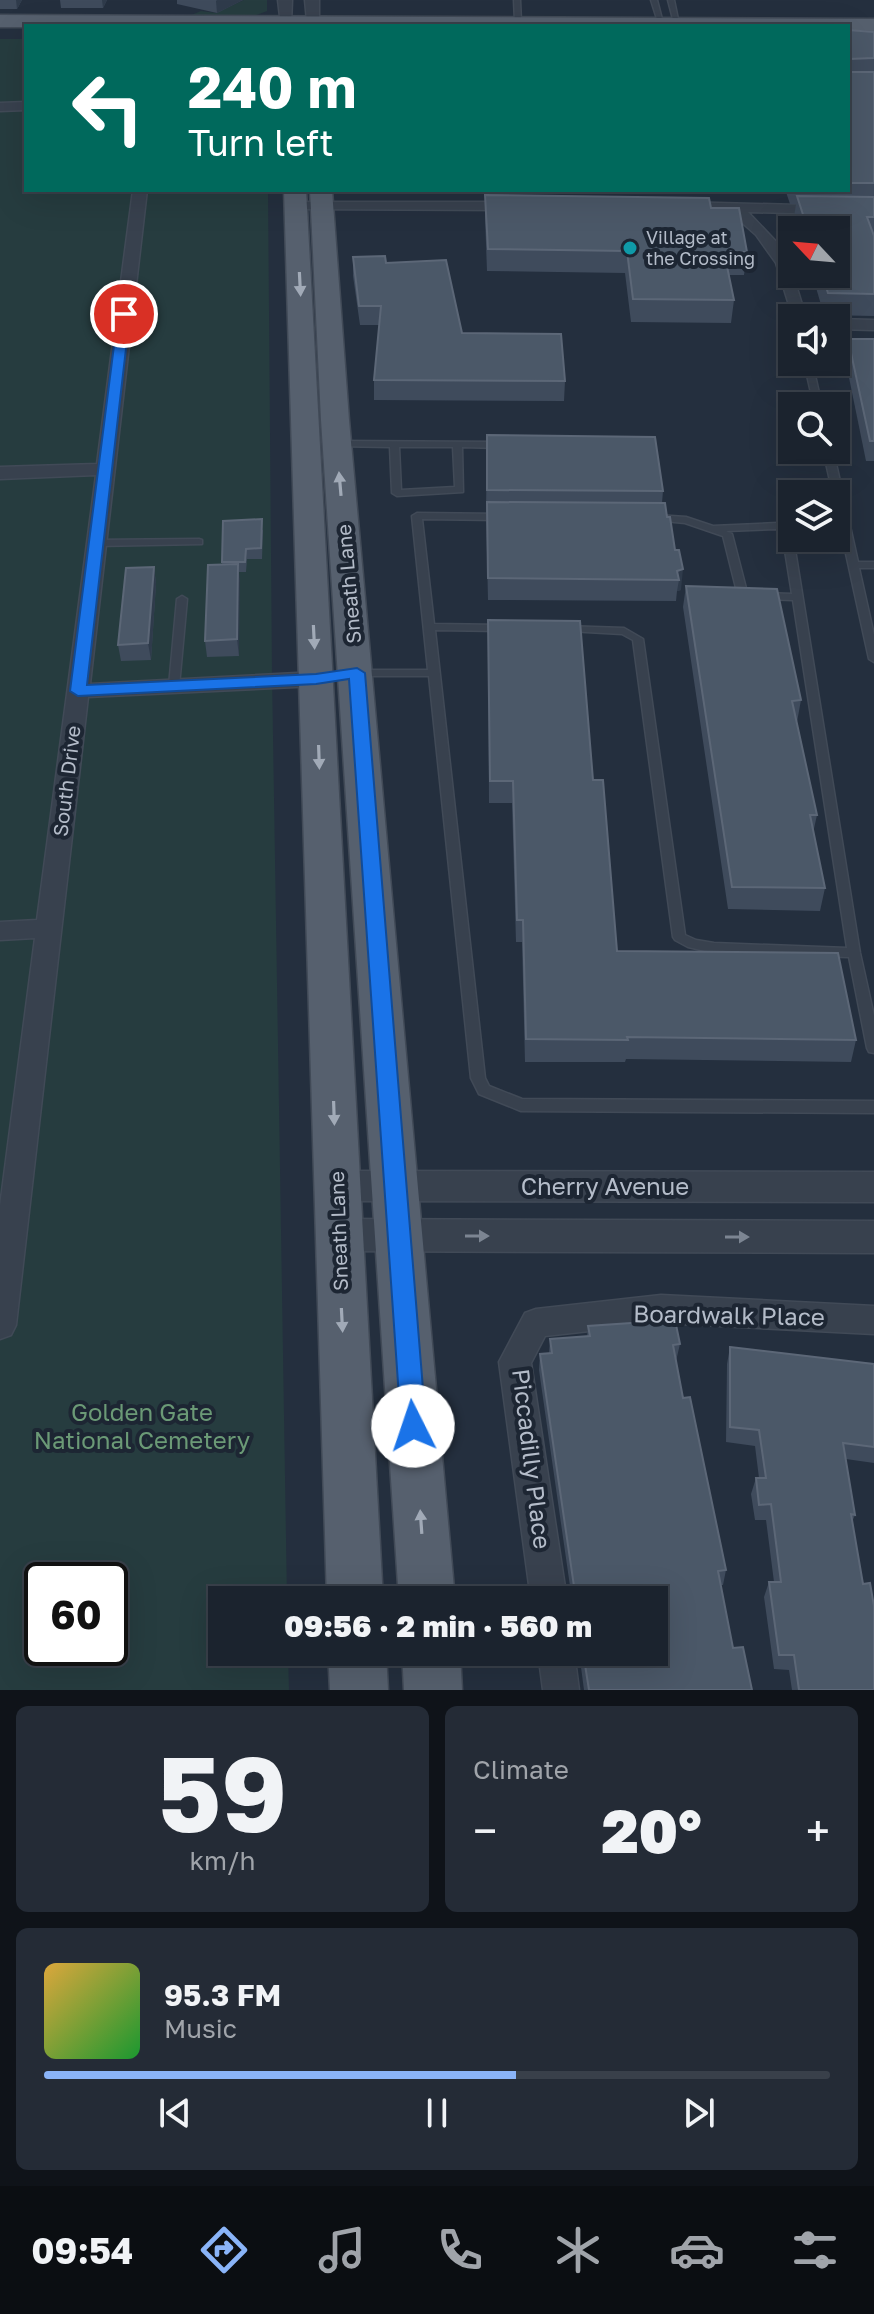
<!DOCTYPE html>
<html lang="en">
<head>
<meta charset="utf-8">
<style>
	body { margin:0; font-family:"Golos Text",sans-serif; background:#242b36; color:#f1f3f6; height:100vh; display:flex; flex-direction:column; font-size:30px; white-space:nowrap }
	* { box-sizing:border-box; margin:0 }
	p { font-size:26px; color:#a0a4aa }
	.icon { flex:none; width:44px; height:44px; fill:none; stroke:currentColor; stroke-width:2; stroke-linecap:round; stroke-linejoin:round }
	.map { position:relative; height:1690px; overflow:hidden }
	.sheet { display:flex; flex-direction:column; gap:16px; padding:16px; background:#0f1319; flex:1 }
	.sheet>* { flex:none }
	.hud { position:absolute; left:24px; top:24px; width:826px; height:168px; border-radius:0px; box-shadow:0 8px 32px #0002,0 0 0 2px #39404a; background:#00695c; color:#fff; overflow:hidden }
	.needle { width:52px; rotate:296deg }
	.buttons { position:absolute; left:778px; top:216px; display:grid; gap:16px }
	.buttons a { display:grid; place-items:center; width:72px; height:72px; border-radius:0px; background:#1b232e; box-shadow:0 8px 32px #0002,0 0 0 2px #39404a; font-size:40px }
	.speed { position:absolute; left:24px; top:1562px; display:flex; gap:16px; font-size:40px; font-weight:700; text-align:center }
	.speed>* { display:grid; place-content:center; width:104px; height:104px; border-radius:50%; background:#1b232e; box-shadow:0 8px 32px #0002,0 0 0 2px #39404a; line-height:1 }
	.speed .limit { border:4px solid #111; border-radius:12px; background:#fff; color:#111 }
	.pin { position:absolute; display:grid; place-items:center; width:68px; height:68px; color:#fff; margin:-34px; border:4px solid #fff; border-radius:50%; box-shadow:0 2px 8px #0007 }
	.me { position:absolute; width:88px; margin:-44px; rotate:356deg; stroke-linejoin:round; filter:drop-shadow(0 0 6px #0008) }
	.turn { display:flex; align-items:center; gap:28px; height:168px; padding:0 32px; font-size:36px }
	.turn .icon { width:104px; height:104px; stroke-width:2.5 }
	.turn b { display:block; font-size:56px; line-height:68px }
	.big { font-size:60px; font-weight:800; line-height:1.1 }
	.sheet .card { flex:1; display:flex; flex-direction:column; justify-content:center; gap:12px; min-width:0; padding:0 28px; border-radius:12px; background:#242b36 }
	.sheet .dial { align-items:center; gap:0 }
	.dial b { font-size:104px; line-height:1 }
	.song { display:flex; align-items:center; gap:24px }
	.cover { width:96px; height:96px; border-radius:12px; background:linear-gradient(135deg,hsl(40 70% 55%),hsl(130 70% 35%)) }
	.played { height:8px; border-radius:4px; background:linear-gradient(90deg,#8ab4f8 60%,#39404a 60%) }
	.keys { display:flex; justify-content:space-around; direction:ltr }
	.heat { display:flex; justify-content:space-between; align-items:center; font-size:44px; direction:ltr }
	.sheet .tiles { flex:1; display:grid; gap:16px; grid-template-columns:1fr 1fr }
	.card:last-child { grid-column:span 2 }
	.trip { position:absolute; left:208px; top:1586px; width:460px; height:80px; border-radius:0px; background:#1b232e; box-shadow:0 8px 32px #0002,0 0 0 2px #39404a; font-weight:800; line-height:80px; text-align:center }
	.tabs { display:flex; height:128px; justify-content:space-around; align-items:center; background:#0b0e12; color:#a0a4aa }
	.tabs .icon { width:56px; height:56px }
	.tabs .active { color:#8ab4f8 }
	.tabs b { font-size:36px; color:#f1f3f6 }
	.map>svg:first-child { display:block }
</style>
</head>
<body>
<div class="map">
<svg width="874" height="1690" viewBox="0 0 874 1690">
	<rect width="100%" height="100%" fill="#242f3e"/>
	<g fill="#263c3f" fill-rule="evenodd">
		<path d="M244 0H267V11L254 16H189L201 11 216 13Z"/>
		<path d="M0 39H26V190H268L272 674 287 1600H222V1652H288L289 1690H0ZM42 1580H110V1648H42Z"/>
	</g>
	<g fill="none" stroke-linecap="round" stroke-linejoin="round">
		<g stroke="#414a57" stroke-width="3">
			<g id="service">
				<path d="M514 0H520L521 22 518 24 515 22Z"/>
				<path d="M651 0H657L663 23 658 22Z"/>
				<path d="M668 0H674L679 24 674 23Z"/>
				<path d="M804 362H812L822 406H814Z"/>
				<path d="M337 441 501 442 506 445 501 448 462 447 463 492 397 496 392 493 390 447 334 446V442ZM399 447H453L455 487 401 490Z"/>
				<path d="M823 450H833L858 562H874V568H859L874 635V662L869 659 836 508V494H833Z"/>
				<path d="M417 513 501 514 506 517 501 520 422 519 434 624 501 625 506 628 501 631 435 630 485 1078 489 1086 522 1099 874 1101V1113L521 1111 479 1094 471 1078 429 676H357L319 681 314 678 319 675 357 670H428L412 516Z"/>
				<path d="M656 515 686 517 713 526 778 523 792 531 860 953 874 1016V1053L869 1052 867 1048 849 957 714 953 688 947 675 940 673 937 633 640 622 634 568 631 564 630 563 628 564 626 624 628 643 639 685 935 696 940 714 943 847 948 793 600 764 599 759 596 764 593 792 594 782 532 776 529 726 531 732 534 748 596 743 599 738 596 723 536 685 523 653 520 651 518Z"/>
				<path d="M199 539 202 540V544L96 546 91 543 96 540Z"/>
				<path d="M182 596 187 599 179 686 174 689 169 686 177 599Z"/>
			</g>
		</g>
		<g stroke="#414a57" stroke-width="3">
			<g id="minor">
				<path d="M26 102V110L0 111V103Z"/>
				<path d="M133 190H147L90 684 316 672 327 679 316 686 88 697 16 1325 11 1335 0 1339V1206L35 938 0 940V922L37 920 96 475 0 479V467L97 464Z"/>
				<path d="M296 202H516L523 206 516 210 291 209 289 206Z"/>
				<path d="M681 202 874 207V215L748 212 786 252 804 311 814 318H793L776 263 756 235 730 212 676 209 674 206Z"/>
				<path d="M836 319 874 320V330L836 329Z"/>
				<path d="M661 1295 874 1306V1334L661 1323 545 1336 531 1363 567 1600H531L499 1362 525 1313 536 1309Z"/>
				<path d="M538 1652H574L579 1690H543Z"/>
			</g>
		</g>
		<g stroke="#414a57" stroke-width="3">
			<g id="tertiary">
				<path d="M278 0H292L291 25H281Z"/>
				<path d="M305 0H319V24L314 25 307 21Z"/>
				<path d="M337 1171 874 1172V1202L337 1201 324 1197 319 1186 324 1175Z"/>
				<path d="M338 1219 874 1221V1253L338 1251 325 1246 319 1235 325 1224Z"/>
			</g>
		</g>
		<g stroke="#414a57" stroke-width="3">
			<g id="primary">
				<path d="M0 15 874 19V31L848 30V26L0 27Z"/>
				<path d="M284 190H306L383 1600H327Z"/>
				<path d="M310 190H332L349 420 455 1600H399L321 420Z"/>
				<path d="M328 1652H386L388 1690H330Z"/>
				<path d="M402 1652H460L462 1690H404Z"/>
			</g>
		</g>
		<use href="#service" fill="#38414e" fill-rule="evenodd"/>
		<use href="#minor" fill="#38414e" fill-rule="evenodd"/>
		<use href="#tertiary" fill="#38414e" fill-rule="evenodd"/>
		<use href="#primary" fill="#56606e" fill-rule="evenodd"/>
	</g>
	<g fill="#3f4b5c">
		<path d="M0 0H22L17 9H0Z"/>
		<path d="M60 0H107L103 8H61Z"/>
		<path d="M177 0H243L217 13 177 4Z"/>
		<path d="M848 30 874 32V316L824 315 812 274H836V230H798L794 217 796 204H790L786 192H757L756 190H848Z"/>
		<path d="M485 195 747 252 744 275H729L734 300 731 323 631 322 625 273 487 271 485 217Z"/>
		<path d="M353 257 386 263 462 333 565 381 564 401 374 400V380L379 325H360L353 276Z"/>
		<path d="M848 339H874V461H866L845 358Z"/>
		<path d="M487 435 663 491 662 503 667 517 681 590 677 591 676 601 488 600 486 511Z"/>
		<path d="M223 521 263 530 262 559H247L246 572H239V656L207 657 205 641 222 564Z"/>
		<path d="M154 567 156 584 151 660 121 661 118 645Z"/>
		<path d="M686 586 801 700 797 722 817 815 813 833 825 888 820 911 728 909 683 607Z"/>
		<path d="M488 620 593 780 617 951 856 1040 851 1062 626 1059 625 1062H525L522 942H516L512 803H489Z"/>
		<path d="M588 1326 680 1344 676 1361 683 1398 726 1570 723 1585H721L733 1648 752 1690H584L579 1652H654V1600H572L539 1370 540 1354 549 1353 550 1339 587 1337Z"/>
		<path d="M730 1347 874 1364V1463L846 1459 855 1515 852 1522 874 1690H792L789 1670 774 1669 764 1597 769 1582H774L766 1520H755L751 1494 756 1478H759L755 1446 726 1442 727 1364Z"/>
	</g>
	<g fill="#2f3b4b">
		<path d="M16 0H22L17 9Z"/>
		<path d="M102 0H107L103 8Z"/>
		<path d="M217 0H243L217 13 216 1Z"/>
		<path d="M238 564 240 580 239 656 237 639Z"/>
		<path d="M154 567 156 584 151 660 148 643Z"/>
		<path d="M683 569 681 590 677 591 679 580 677 571Z"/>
	</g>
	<g fill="#4b5868" stroke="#5c6777" stroke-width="2">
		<path d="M714 25H734L735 26H714Z"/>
		<path d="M848 30 874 32V58L849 59 848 69 851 72H874V183H848Z"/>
		<path d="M485 195 709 198 711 208H739L747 252H724L734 300 633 299 627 251 488 249Z"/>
		<path d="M797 196 874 197V217H867L874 236V294L828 293 822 274H836V230H808Z"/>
		<path d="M385 256 386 263 446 260 462 333 561 334 565 381 374 380 381 306H359L353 257Z"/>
		<path d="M848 339H874V441H870Z"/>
		<path d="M487 435 655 437 663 491 487 490Z"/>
		<path d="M487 502 665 503 667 517H670L675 550H679L683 569 677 571 679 580 488 578Z"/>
		<path d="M262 519 261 548 246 549 245 562H222L223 521Z"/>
		<path d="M238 564 237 639 205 641 208 565Z"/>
		<path d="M154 567 148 643 118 645 126 568Z"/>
		<path d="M686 586 777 589 801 700 792 701 817 815H810L825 888 732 887Z"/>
		<path d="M488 620 580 621 593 780H603L617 951 838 953 856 1040 627 1037 628 1040 526 1039 523 920H517L513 781H490Z"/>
		<path d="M675 1320 680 1344 673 1345 683 1398 690 1397 726 1570 718 1571 733 1648 743 1647 752 1690H589L583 1652H654V1600H576L540 1354 552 1353 550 1339 590 1336 588 1326Z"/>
		<path d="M730 1347 874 1364V1447L843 1443 855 1515 851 1514 863 1584 870 1583 874 1606V1690H799L794 1655H779L769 1582H781L771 1504 759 1505 756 1478H766L759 1430 730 1427Z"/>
	</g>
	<defs><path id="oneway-solid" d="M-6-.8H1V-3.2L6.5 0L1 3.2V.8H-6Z" transform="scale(2)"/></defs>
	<g fill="#a1aab7">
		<use href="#oneway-solid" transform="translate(300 284) rotate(87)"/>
		<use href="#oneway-solid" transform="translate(340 484) rotate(-95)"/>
		<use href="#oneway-solid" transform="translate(314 637) rotate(87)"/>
		<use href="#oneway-solid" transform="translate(319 757) rotate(88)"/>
		<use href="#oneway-solid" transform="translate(334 1113) rotate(88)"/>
		<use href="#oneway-solid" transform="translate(342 1320) rotate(87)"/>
		<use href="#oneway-solid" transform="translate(421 1522) rotate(-94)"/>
	</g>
	<g fill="#7c8592">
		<use href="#oneway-solid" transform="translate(477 1236)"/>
		<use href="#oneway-solid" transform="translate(737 1237)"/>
	</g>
	<path fill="#1a73e8" stroke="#114b97" stroke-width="2" d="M124 310 130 314 87 685 316 674 357 668 365 673 426 1426 422 1434 413 1437 404 1434 401 1426 349 679 316 684 78 696 70 691 118 314Z"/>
	<circle fill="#0f9aa8" stroke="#1d2633" stroke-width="3" cx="630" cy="248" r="8"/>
	<g text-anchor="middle" stroke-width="8" stroke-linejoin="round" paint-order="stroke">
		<g font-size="18" fill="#b4bcc9" stroke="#1d2633" text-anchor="start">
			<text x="646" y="244">Village at<tspan x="646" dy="21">the Crossing</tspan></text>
		</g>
		<g font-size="20" fill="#b4bcc9" stroke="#1d2633">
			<text transform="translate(349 584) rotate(-95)" y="7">Sneath Lane</text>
			<text transform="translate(67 781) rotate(-83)" y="7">South Drive</text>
			<text transform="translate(339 1231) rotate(-92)" y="7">Sneath Lane</text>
		</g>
		<g font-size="24" fill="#b4bcc9" stroke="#1d2633">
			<text x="605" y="1195">Cherry Avenue</text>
			<text transform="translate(729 1316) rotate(1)" y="8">Boardwalk Place</text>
			<text transform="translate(531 1459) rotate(83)" y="8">Piccadilly Place</text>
		</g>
		<g font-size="24" fill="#6b9a76" stroke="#1d2633">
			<text x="142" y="1421">Golden Gate<tspan x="142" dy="28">National Cemetery</tspan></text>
		</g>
	</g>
</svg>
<div class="buttons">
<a><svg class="needle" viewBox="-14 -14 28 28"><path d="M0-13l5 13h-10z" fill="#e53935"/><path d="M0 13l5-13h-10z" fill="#a0a4aa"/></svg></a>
<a><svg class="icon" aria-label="sound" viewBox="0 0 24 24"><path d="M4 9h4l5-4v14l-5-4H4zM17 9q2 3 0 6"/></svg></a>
<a><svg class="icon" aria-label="search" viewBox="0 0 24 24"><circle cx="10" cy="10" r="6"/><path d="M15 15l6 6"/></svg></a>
<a><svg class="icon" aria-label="layers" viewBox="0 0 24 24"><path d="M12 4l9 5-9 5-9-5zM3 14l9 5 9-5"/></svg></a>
</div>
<div class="speed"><div class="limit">60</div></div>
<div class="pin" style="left:124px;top:314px;background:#d93025"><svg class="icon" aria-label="arrive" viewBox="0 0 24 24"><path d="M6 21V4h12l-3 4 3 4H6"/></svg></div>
<svg class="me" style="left:413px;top:1426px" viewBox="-20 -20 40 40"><circle r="19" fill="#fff"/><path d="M0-13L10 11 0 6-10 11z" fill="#1a73e8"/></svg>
<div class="trip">09:56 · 2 min · 560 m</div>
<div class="hud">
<div class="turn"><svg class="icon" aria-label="left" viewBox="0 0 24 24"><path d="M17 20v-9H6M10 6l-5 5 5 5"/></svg><div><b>240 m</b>Turn left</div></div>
</div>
</div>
<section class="sheet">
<div class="tiles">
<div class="card dial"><b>59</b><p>km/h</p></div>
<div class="card"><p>Climate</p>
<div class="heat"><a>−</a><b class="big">20°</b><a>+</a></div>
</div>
<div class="card">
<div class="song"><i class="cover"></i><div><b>95.3 FM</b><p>Music</p></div></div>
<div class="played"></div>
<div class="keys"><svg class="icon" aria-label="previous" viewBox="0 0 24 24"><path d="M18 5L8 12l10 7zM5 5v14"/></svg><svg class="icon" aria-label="pause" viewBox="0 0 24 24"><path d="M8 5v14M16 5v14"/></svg><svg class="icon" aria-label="next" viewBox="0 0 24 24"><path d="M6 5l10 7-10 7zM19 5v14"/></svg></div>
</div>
</div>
</section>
<nav class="tabs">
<b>09:54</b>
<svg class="icon active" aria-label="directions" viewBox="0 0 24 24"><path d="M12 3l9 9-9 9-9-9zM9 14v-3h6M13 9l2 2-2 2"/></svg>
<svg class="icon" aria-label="music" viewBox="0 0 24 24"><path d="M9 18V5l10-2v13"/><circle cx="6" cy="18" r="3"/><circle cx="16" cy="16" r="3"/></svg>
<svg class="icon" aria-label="phone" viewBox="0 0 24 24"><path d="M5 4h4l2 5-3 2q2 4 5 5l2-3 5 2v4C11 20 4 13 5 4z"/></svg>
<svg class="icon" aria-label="climate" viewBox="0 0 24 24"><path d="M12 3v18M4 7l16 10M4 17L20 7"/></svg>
<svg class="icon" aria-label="car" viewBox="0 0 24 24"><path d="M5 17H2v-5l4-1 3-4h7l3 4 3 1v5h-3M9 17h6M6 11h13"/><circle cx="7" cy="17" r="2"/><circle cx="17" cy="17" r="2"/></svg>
<svg class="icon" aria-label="filters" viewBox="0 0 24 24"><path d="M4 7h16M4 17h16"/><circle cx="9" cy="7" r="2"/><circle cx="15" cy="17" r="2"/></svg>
</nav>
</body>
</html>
